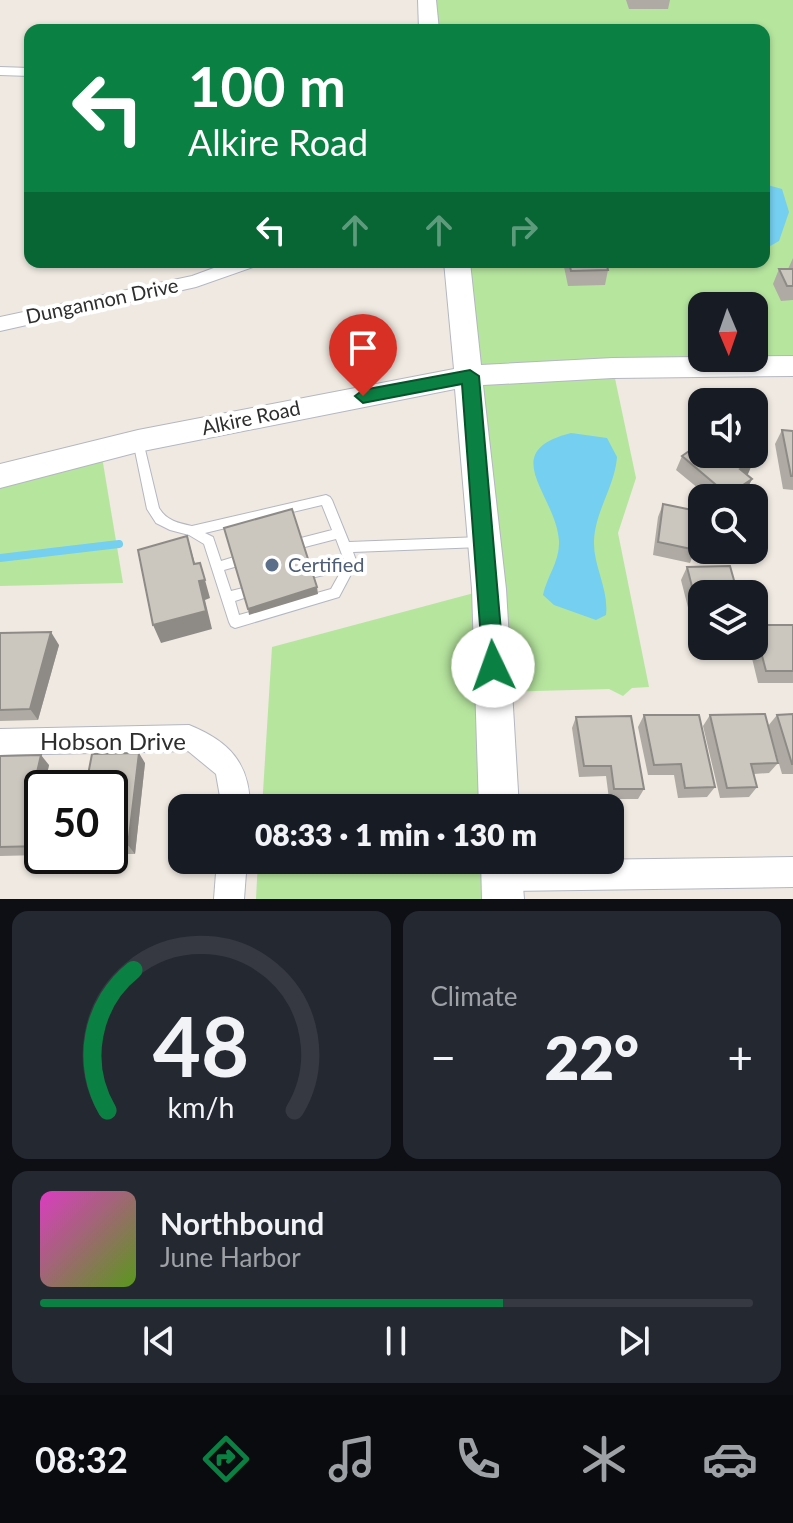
<!DOCTYPE html>
<html lang="en">
<head>
<meta charset="utf-8">
<style>
	body { margin:0; font-family:Lato,sans-serif; background:#242831; color:#f1f3f6; height:100vh; display:flex; flex-direction:column; font-size:30px; white-space:nowrap }
	* { box-sizing:border-box; margin:0 }
	p { font-size:26px; color:#9ea1a6 }
	.icon { flex:none; width:44px; height:44px; fill:none; stroke:currentColor; stroke-width:2; stroke-linecap:round; stroke-linejoin:round }
	.map { position:relative; height:899px; overflow:hidden }
	.details { display:flex; flex-direction:column; gap:12px; padding:12px; background:#0d0f14; flex:1 }
	.details>* { flex:none }
	.guide { position:absolute; left:24px; top:24px; width:746px; height:244px; border-radius:16px; box-shadow:0 2px 6px #0004; background:#0b8043; color:#fff; overflow:hidden }
	.needle { width:52px; rotate:178deg }
	.buttons { position:absolute; left:688px; top:292px; display:grid; gap:16px }
	.buttons a { display:grid; place-items:center; width:80px; height:80px; border-radius:16px; background:#171b24; box-shadow:0 2px 6px #0004; font-size:40px }
	.speed { position:absolute; left:24px; top:770px; display:flex; gap:16px; font-size:40px; font-weight:700; text-align:center }
	.speed>* { display:grid; place-content:center; width:104px; height:104px; border-radius:50%; background:#171b24; box-shadow:0 2px 6px #0004; line-height:1 }
	.speed .limit { border:4px solid #111; border-radius:12px; background:#fff; color:#111 }
	.pin { position:absolute; display:grid; place-items:center; width:68px; height:68px; color:#fff; margin:-82px -34px; border-radius:50% 50% 50% 0; rotate:-45deg; box-shadow:0 0 8px #0007 }
	.pin .icon { rotate:45deg }
	.me { position:absolute; width:88px; margin:-44px; rotate:357deg; stroke-linejoin:round; filter:drop-shadow(0 0 6px #0008) }
	.turn { display:flex; align-items:center; gap:28px; height:168px; padding:0 32px; font-size:36px }
	.turn .icon { width:104px; height:104px; stroke-width:2.5 }
	.turn b { display:block; font-size:56px; line-height:68px }
	.lanes { display:flex; align-items:center; height:76px; padding:0 32px; background:#0003; justify-content:center; gap:40px; direction:ltr }
	.lanes .off { opacity:.35 }
	.big { font-size:60px; font-weight:800; line-height:1.1 }
	.details .widget { flex:1; display:flex; flex-direction:column; justify-content:center; gap:12px; min-width:0; padding:0 28px; border-radius:16px; background:#242831 }
	.details .dial { align-items:center; gap:0 }
	.dial svg { height:208px; overflow:visible; fill:none; stroke:#363941; stroke-width:7; stroke-linecap:round; text-anchor:middle }
	.dial text { fill:#f1f3f6; stroke:none }
	.song { display:flex; align-items:center; gap:24px }
	.cover { width:96px; height:96px; border-radius:12px; background:linear-gradient(135deg,hsl(310 70% 55%),hsl(90 70% 35%)) }
	.played { height:8px; border-radius:4px; background:linear-gradient(90deg,#0b8043 65%,#363941 65%) }
	.keys { display:flex; justify-content:space-around; direction:ltr }
	.heat { display:flex; justify-content:space-between; align-items:center; font-size:44px; direction:ltr }
	.details .tiles { flex:1; display:grid; gap:12px; grid-template-columns:1fr 1fr }
	.widget:last-child { grid-column:span 2 }
	.trip { position:absolute; left:168px; top:794px; width:456px; height:80px; border-radius:16px; background:#171b24; box-shadow:0 2px 6px #0004; font-weight:800; line-height:80px; text-align:center }
	.dock { display:flex; height:128px; justify-content:space-around; align-items:center; background:#090b0e; color:#9ea1a6 }
	.dock .icon { width:56px; height:56px }
	.dock .active { color:#0b8043 }
	.dock b { font-size:36px; color:#f1f3f6 }
	.map>svg:first-child { display:block }
</style>
</head>
<body>
<div class="map">
<svg width="793" height="899" viewBox="0 0 793 899">
	<rect width="100%" height="100%" fill="#efe9e1"/>
	<g fill="#b6e59e" fill-rule="evenodd">
		<path d="M431 0H793V366L613 369 636 478 618 533 649 687 632 688 623 696 609 689 495 692 499 808H262L272 647 489 589 458 262H764V30H434ZM702 306H754V358H702Z"/>
		<path d="M101 451 123 583 0 586V476Z"/>
		<path d="M258 860H501L503 899H256Z"/>
	</g>
	<g fill="#75cff0">
		<path d="M764 184 782 189 789 212 779 241 765 249Z"/>
		<path d="M571 433 607 438 617 457C615 486 595 511 594 541 593 566 609 589 606 615L596 620 554 605 543 595C547 576 560 561 559 541 556 494 496 452 571 433Z"/>
	</g>
	<g fill="none" stroke-linecap="round" stroke-linejoin="round">
		<path stroke="#75cff0" stroke-width="8" d="M0 558 119 544"/>
		<g stroke="#b4b7c1" stroke-width="2">
			<path id="lane" d="M138 437 142 438 143 441 159 508C167 521 178 523 192 526L326 495 330 497 332 500 349 542 481 537 485 538 487 542 485 546 481 547 353 552 357 563 339 597 235 628 231 626 229 622 204 544 189 535 170 530 156 523 147 509 133 441 134 438ZM322 505 332 530 297 539 295 543 297 547 301 548 336 539 344 560 311 568 307 569 305 573 307 577 311 578 341 571 331 589 239 615 235 601 247 597 249 593 247 589 243 588 231 591 224 570 238 566 240 562 238 558 234 557 221 561 213 537 205 533Z"/>
		</g>
		<g stroke="#b4b7c1" stroke-width="2">
			<g id="street">
				<path d="M0 67 30 68V76L0 75Z"/>
				<path d="M230 262H258L256 266 196 287 0 331V317L192 276Z"/>
				<path d="M189 725C229 741 250 763 250 808H222L216 774 188 751 0 755V729Z"/>
				<path d="M793 857V887L502 891 491 887 487 876 491 865 502 861Z"/>
				<path d="M217 860H247L244 899H214Z"/>
			</g>
		</g>
		<g stroke="#b4b7c1" stroke-width="2">
			<g id="secondary">
				<path d="M418 0H436L439 30H419Z"/>
				<path d="M444 262H470L481 365 613 358 793 356V376L613 378 483 385 506 589 519 808H479L472 589 455 389 138 452 0 488V464L138 430 454 369Z"/>
				<path d="M481 860H521L524 899H482Z"/>
			</g>
		</g>
		<use href="#lane" fill="#fff" fill-rule="evenodd"/>
		<use href="#street" fill="#fff" fill-rule="evenodd"/>
		<use href="#secondary" fill="#fff" fill-rule="evenodd"/>
	</g>
	<g fill="#afaba4">
		<path d="M626 0H670L668 9H629Z"/>
		<path d="M793 258V300L781 301 773 284 779 269H788Z"/>
		<path d="M563 262H606L608 270 605 285 568 286Z"/>
		<path d="M782 430 793 431V490L783 489 775 444Z"/>
		<path d="M682 456 754 460 747 475 752 479 745 493 738 498H710L676 470Z"/>
		<path d="M663 504 702 512V548L696 547 690 563 653 555 658 517Z"/>
		<path d="M687 567 702 594V626L693 627 681 580Z"/>
		<path d="M754 625H793V683H758L749 646H754Z"/>
		<path d="M0 633 59 645 38 720 0 721Z"/>
		<path d="M793 714V774H782L768 726 777 715Z"/>
		<path d="M644 715 715 787 707 797 678 798 674 775H648L638 727Z"/>
		<path d="M710 715 778 763 769 773 754 774 757 787 749 797 720 798 703 726Z"/>
		<path d="M576 717 644 789 638 799H609L606 776 579 777 572 728Z"/>
		<path d="M0 756 49 765 45 781 87 780 145 763 135 854H110V788H42V855L0 856Z"/>
	</g>
	<g fill="#8e8b86">
		<path d="M754 460 748 474 734 483 740 469Z"/>
		<path d="M752 479 745 493 738 498H727L728 495Z"/>
		<path d="M187 536 200 581 205 580 210 598 205 600 212 629 161 643 153 625 194 564Z"/>
		<path d="M317 587 318 594 249 615 248 609Z"/>
		<path d="M51 632 59 645 38 720 30 709Z"/>
		<path d="M139 753 145 763 135 854 128 845Z"/>
		<path d="M41 755 49 765 44 788 35 781Z"/>
	</g>
	<g fill="#cbc7bf" stroke="#8e8b86" stroke-width="2">
		<path d="M569 262H606L608 270 571 271Z"/>
		<path d="M779 269H793V286H787Z"/>
		<path d="M782 430 793 431V476H791Z"/>
		<path d="M702 442V454H754V460L740 469 752 479 728 495 682 456Z"/>
		<path d="M663 504 702 512V534L697 533 696 550 658 542Z"/>
		<path d="M292 509 317 587 248 609 224 528Z"/>
		<path d="M187 536 194 564 200 563 205 580 199 581 206 611 153 625 138 550Z"/>
		<path d="M730 566 737 591 732 594H702V614H699L687 567Z"/>
		<path d="M754 625H793V671H766Z"/>
		<path d="M51 632 30 709 0 710V633Z"/>
		<path d="M765 714 778 763 751 764 757 787 727 788 710 715Z"/>
		<path d="M793 714V764H792L777 715Z"/>
		<path d="M644 715H699L715 787 685 788 681 764 654 765Z"/>
		<path d="M631 716 644 789H614L611 766H584L576 717Z"/>
		<path d="M139 753 128 845H110V788H42V846L0 847V756L41 755 35 781 87 780 92 754Z"/>
	</g>
	<path fill="#0b8043" stroke="#07532c" stroke-width="2" d="M470 370 479 376 504 666 501 673 493 676 486 673 483 666 462 384 363 403 355 396 363 390Z"/>
	<circle fill="#5c6f8a" stroke="#fff" stroke-width="3" cx="272" cy="565" r="8"/>
	<g text-anchor="middle" stroke-width="8" stroke-linejoin="round" paint-order="stroke">
		<g font-size="20" fill="#2e2e2e" stroke="#fff">
			<text transform="translate(102 301) rotate(-12)" y="7">Dungannon Drive</text>
			<text transform="translate(251 418) rotate(-12)" y="7">Alkire Road</text>
		</g>
		<g font-size="20" fill="#4e5e75" stroke="#fff" text-anchor="start">
			<text x="288" y="572">Certified</text>
		</g>
		<g font-size="24" fill="#2e2e2e" stroke="#fff">
			<text x="113" y="750">Hobson Drive</text>
		</g>
	</g>
</svg>
<div class="buttons">
<a><svg class="needle" viewBox="-14 -14 28 28"><path d="M0-13l5 13h-10z" fill="#e53935"/><path d="M0 13l5-13h-10z" fill="#9ea1a6"/></svg></a>
<a><svg class="icon" aria-label="sound" viewBox="0 0 24 24"><path d="M4 9h4l5-4v14l-5-4H4zM17 9q2 3 0 6"/></svg></a>
<a><svg class="icon" aria-label="search" viewBox="0 0 24 24"><circle cx="10" cy="10" r="6"/><path d="M15 15l6 6"/></svg></a>
<a><svg class="icon" aria-label="layers" viewBox="0 0 24 24"><path d="M12 4l9 5-9 5-9-5zM3 14l9 5 9-5"/></svg></a>
</div>
<div class="speed"><div class="limit">50</div></div>
<div class="pin" style="left:363px;top:396px;background:#d93025"><svg class="icon" aria-label="arrive" viewBox="0 0 24 24"><path d="M6 21V4h12l-3 4 3 4H6"/></svg></div>
<svg class="me" style="left:493px;top:666px" viewBox="-20 -20 40 40"><circle r="19" fill="#fff"/><path d="M0-13L10 11 0 6-10 11z" fill="#0b8043"/></svg>
<div class="trip">08:33 · 1 min · 130 m</div>
<div class="guide">
<div class="turn"><svg class="icon" aria-label="left" viewBox="0 0 24 24"><path d="M17 20v-9H6M10 6l-5 5 5 5"/></svg><div><b>100 m</b>Alkire Road</div></div>
<div class="lanes"><svg class="icon" aria-label="left" viewBox="0 0 24 24"><path d="M17 20v-9H6M10 6l-5 5 5 5"/></svg><svg class="icon off" aria-label="ahead" viewBox="0 0 24 24"><path d="M12 20V5M6 11l6-6 6 6"/></svg><svg class="icon off" aria-label="ahead" viewBox="0 0 24 24"><path d="M12 20V5M6 11l6-6 6 6"/></svg><svg class="icon off" aria-label="right" viewBox="0 0 24 24"><path d="M7 20v-9h11M14 6l5 5-5 5"/></svg></div>
</div>
</div>
<section class="details">
<div class="tiles">
<div class="widget dial"><svg viewBox="0 0 100 80">
<path d="M14 69A42 42 0 1 1 86 69"/>
<path d="M14 69A42 42 0 0 1 24 15" stroke="#0b8043"/>
<text x="50" y="56" font-size="32" font-weight="700">48</text>
<text x="50" y="72" font-size="11">km/h</text>
</svg></div>
<div class="widget"><p>Climate</p>
<div class="heat"><a>−</a><b class="big">22°</b><a>+</a></div>
</div>
<div class="widget">
<div class="song"><i class="cover"></i><div><b>Northbound</b><p>June Harbor</p></div></div>
<div class="played"></div>
<div class="keys"><svg class="icon" aria-label="previous" viewBox="0 0 24 24"><path d="M18 5L8 12l10 7zM5 5v14"/></svg><svg class="icon" aria-label="pause" viewBox="0 0 24 24"><path d="M8 5v14M16 5v14"/></svg><svg class="icon" aria-label="next" viewBox="0 0 24 24"><path d="M6 5l10 7-10 7zM19 5v14"/></svg></div>
</div>
</div>
</section>
<nav class="dock">
<b>08:32</b>
<svg class="icon active" aria-label="directions" viewBox="0 0 24 24"><path d="M12 3l9 9-9 9-9-9zM9 14v-3h6M13 9l2 2-2 2"/></svg>
<svg class="icon" aria-label="music" viewBox="0 0 24 24"><path d="M9 18V5l10-2v13"/><circle cx="6" cy="18" r="3"/><circle cx="16" cy="16" r="3"/></svg>
<svg class="icon" aria-label="phone" viewBox="0 0 24 24"><path d="M5 4h4l2 5-3 2q2 4 5 5l2-3 5 2v4C11 20 4 13 5 4z"/></svg>
<svg class="icon" aria-label="climate" viewBox="0 0 24 24"><path d="M12 3v18M4 7l16 10M4 17L20 7"/></svg>
<svg class="icon" aria-label="car" viewBox="0 0 24 24"><path d="M5 17H2v-5l4-1 3-4h7l3 4 3 1v5h-3M9 17h6M6 11h13"/><circle cx="7" cy="17" r="2"/><circle cx="17" cy="17" r="2"/></svg>
</nav>
</body>
</html>
